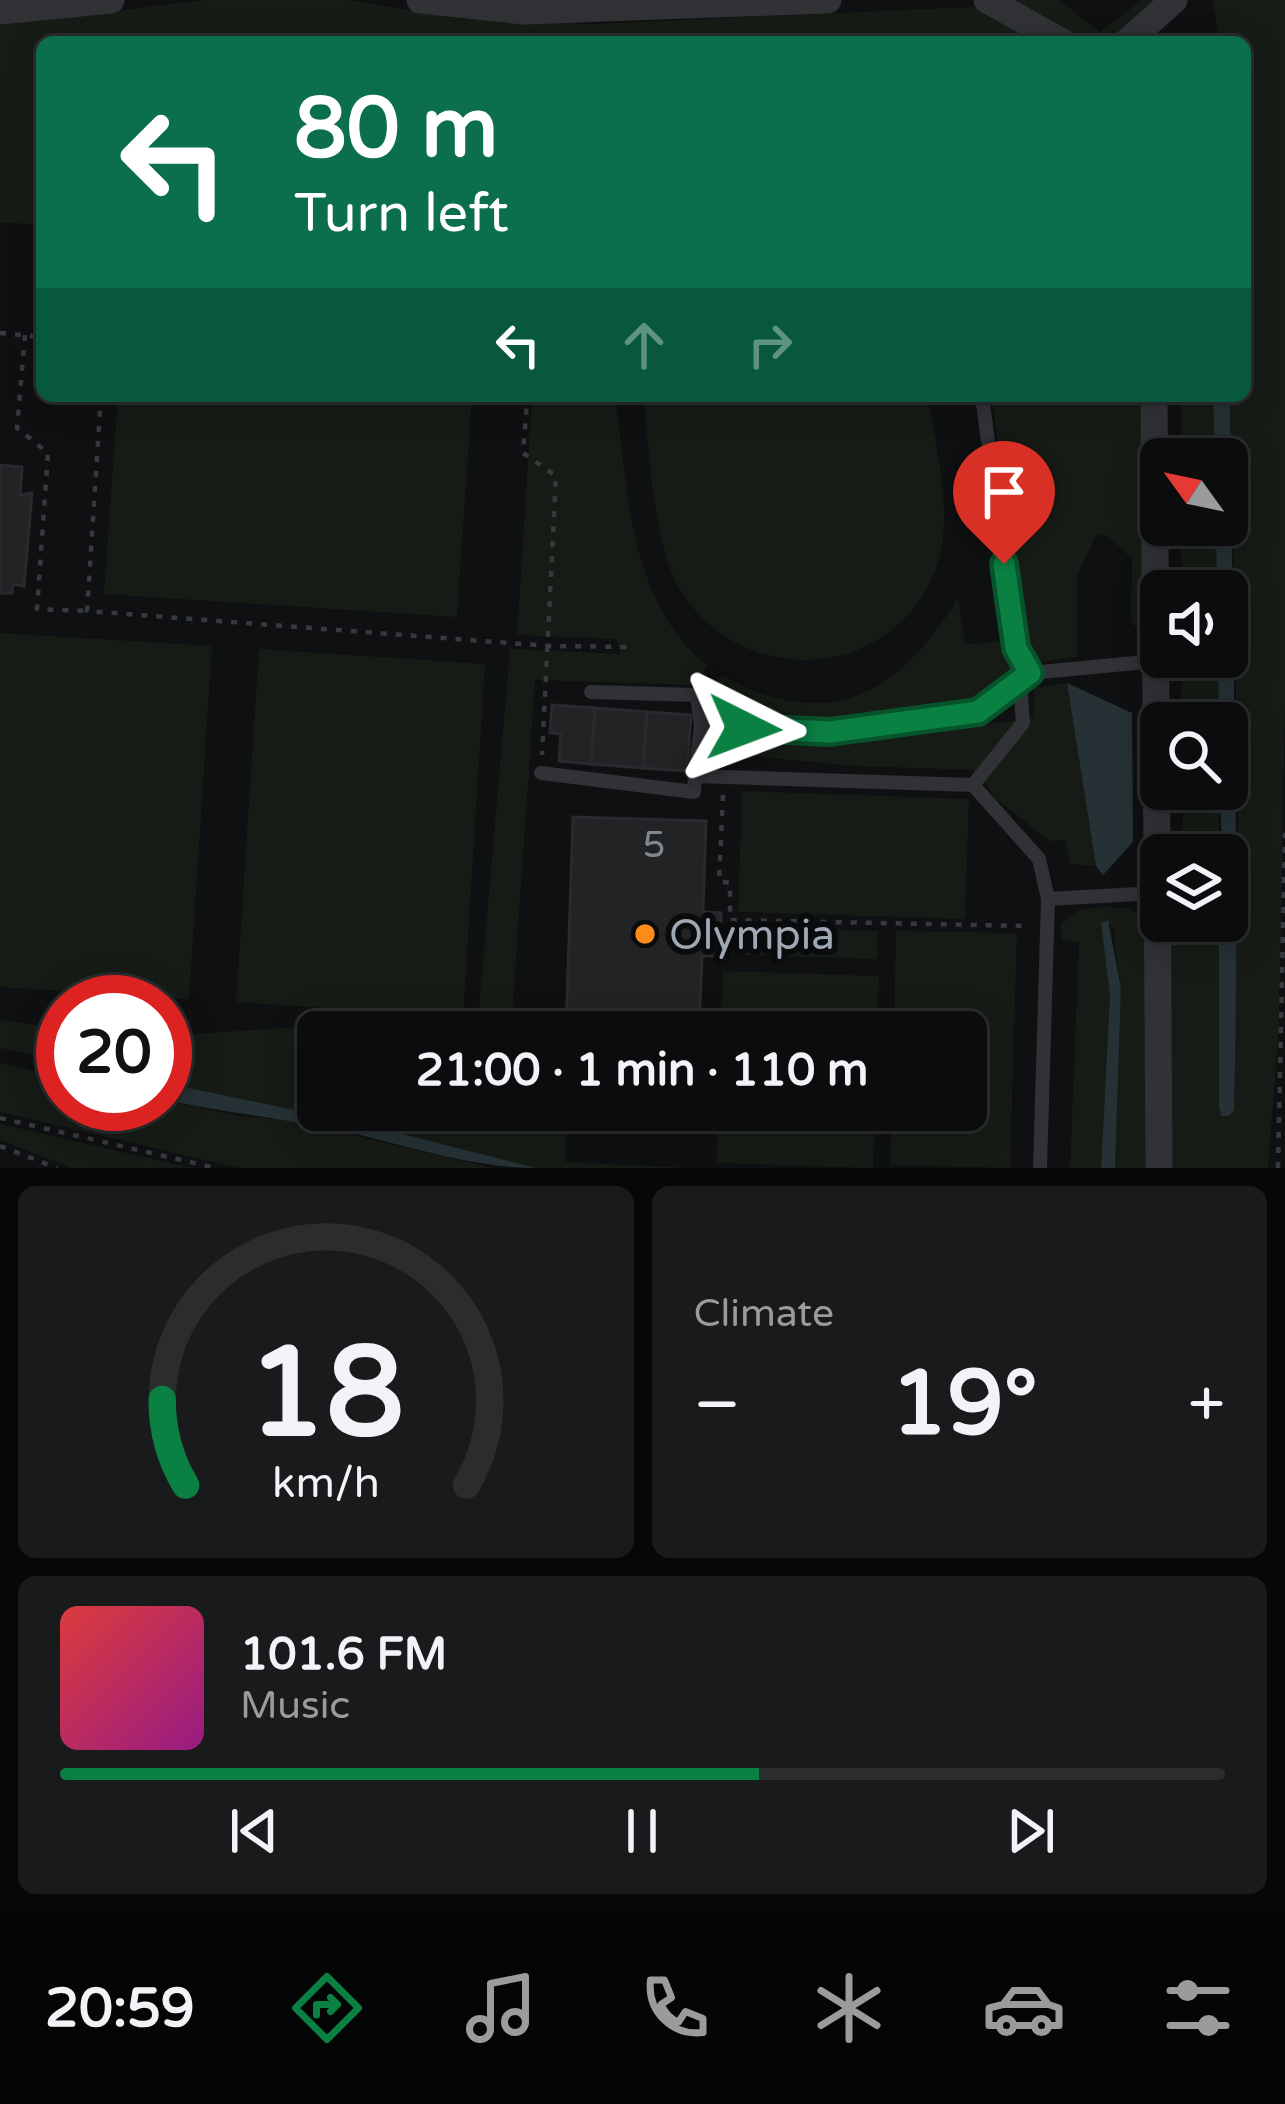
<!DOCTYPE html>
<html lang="en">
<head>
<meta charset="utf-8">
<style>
	body { margin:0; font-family:"Varela Round",sans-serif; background:#191a1b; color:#f1f3f6; height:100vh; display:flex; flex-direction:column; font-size:45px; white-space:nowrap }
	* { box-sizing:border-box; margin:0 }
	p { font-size:39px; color:#9a9b9d }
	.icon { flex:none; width:66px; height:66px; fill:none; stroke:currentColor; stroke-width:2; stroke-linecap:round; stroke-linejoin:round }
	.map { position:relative; height:1168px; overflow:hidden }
	.panel { display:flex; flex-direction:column; gap:18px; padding:18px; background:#060707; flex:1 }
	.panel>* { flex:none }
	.guide { position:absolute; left:36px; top:36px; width:1215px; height:366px; border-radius:18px; box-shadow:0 6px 30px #0003,0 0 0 3px #2b2c2e; background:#0b6e4f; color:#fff; overflow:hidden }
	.needle { width:78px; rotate:303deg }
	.buttons { position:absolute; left:1140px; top:438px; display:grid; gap:24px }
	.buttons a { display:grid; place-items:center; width:108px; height:108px; border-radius:18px; background:#0b0c0d; box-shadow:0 6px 30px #0003,0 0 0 3px #2b2c2e; font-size:60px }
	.speed { position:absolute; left:36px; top:975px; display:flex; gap:24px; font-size:60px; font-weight:700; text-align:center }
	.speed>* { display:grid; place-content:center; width:156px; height:156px; border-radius:50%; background:#0b0c0d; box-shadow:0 6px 30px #0003,0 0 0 3px #2b2c2e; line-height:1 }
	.speed .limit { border:18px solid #d22; background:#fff; color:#111 }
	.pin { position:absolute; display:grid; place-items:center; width:102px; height:102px; color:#fff; margin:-123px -51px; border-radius:50% 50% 50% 0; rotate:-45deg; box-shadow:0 0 12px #0007 }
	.pin .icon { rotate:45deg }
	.me { position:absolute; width:132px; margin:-66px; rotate:93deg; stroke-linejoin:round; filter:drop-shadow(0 0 9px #0008) }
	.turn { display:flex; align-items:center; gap:42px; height:252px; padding:0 60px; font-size:54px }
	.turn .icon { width:156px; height:156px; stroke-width:2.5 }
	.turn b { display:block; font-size:84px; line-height:102px }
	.lanes { display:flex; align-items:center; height:114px; padding:0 60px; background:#0003; justify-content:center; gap:60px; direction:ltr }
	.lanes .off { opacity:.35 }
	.big { font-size:90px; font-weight:700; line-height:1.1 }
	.panel .card { flex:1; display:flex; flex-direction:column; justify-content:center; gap:18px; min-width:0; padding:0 42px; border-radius:18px; background:#191a1b }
	.panel .dial { align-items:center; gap:0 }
	.dial svg { height:312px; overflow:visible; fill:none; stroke:#2b2c2e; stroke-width:7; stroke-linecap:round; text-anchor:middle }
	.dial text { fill:#f1f3f6; stroke:none }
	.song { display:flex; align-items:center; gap:36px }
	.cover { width:144px; height:144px; border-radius:18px; background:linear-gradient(135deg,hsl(0 70% 55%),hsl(310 70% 35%)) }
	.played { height:12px; border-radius:6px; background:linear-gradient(90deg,#0b8043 60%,#2b2c2e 60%) }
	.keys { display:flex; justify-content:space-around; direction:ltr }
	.heat { display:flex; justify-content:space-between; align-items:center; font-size:66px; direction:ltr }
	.panel .tiles { flex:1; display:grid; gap:18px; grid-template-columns:1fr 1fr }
	.card:last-child { grid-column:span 2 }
	.trip { position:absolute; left:297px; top:1011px; width:690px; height:120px; border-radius:18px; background:#0b0c0d; box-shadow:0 6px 30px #0003,0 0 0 3px #2b2c2e; font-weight:700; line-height:120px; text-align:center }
	.tabs { display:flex; height:192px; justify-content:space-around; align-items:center; background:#040505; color:#9a9b9d }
	.tabs .icon { width:84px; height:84px }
	.tabs .selected { color:#0b8043 }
	.tabs b { font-size:54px; color:#f1f3f6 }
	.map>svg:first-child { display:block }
</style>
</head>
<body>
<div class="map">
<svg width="1285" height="1168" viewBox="0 0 1285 1168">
	<rect width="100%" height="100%" fill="#0f1011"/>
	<g fill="#161c15">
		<path d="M206 0H349L466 19 594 24 973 7 1047 42H42V225L0 222V25Z"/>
		<path d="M1011 0H1059L1100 32 1142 0H1159L1111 42C1072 42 1047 14 1011 0Z"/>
		<path d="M1212 0H1285V703L1279 1025 1268 1168H1168L1167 931 1183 930V921H1219V1107L1229 1115 1234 1109 1238 794 1230 396H1245V42H1220Z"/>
		<path d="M118 396H472L457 617 104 594Z"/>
		<path d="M532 396H615C629 491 627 599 707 666L695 685 535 680 511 1032H477L510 649 621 654 616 639 517 635Z"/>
		<path d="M643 396H928C936 454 957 520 933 576 885 686 733 687 677 584 652 537 650 450 643 396Z"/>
		<path d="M992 396H1141L1143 622 1136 628 1131 620 1132 559 1108 536 1096 535 1077 576V657L1026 664Z"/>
		<path d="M1181 396H1213L1215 459H1182Z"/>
		<path d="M1182 525H1216L1217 591H1182Z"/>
		<path d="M958 598 965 645 1000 641 1019 666 976 705 832 728 726 713 707 701 721 675C828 735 899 695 958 598Z"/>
		<path d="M0 633 212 646 189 999 0 987Z"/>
		<path d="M259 649 485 664 463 1017 236 1002Z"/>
		<path d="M1182 657H1218L1219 723H1182Z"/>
		<path d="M1067 683 1096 866 1070 864 1065 840 1049 841 995 798 977 770 854 766 704 751 705 735 838 743 1034 718V688Z"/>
		<rect x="1183" y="789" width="36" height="66"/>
		<path d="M742 791 969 799 965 919 738 912Z"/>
		<path d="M1102 907 1130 908 1145 919 1146 1168H1115L1121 988 1113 926 1101 923 1110 995 1101 1168H1070L1079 942 1061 940V924L1079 910Z"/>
		<path d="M742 927 878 931 877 959 741 955Z"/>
		<path d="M896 931 1017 933 1010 1168 890 1165 892 1110H966V1032H894Z"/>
		<path d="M723 971 879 976 877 1032H720Z"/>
		<path d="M0 1020 63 1029V1061L0 1048Z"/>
		<path d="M298 1027 362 1032H318V1110H566V1162L688 1168H537L371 1126 165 1083V1036Z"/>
		<path d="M0 1063 63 1077V1104H165V1100L239 1116 287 1120 493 1168H239L0 1112Z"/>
		<path d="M718 1110H875L873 1168 717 1163Z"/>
		<path d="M0 1124 192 1168H71L0 1140Z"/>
	</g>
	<g fill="#253135">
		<path d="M1213 396H1230C1232 634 1240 872 1234 1110L1229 1116H1221L1219 1107V921H1227L1219 789H1227V723H1219L1218 657H1227V591H1217L1216 525H1227V459H1215Z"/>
		<path d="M1067 683 1132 713 1133 842 1103 875 1096 866Z"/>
		<path d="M1108 920 1121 988 1115 1168H1101L1110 995 1101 923Z"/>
		<path d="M165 1083 371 1126 537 1168C469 1168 404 1144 338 1130 280 1118 223 1112 165 1100Z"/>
	</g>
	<g fill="#222325" stroke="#292a2d" stroke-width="3">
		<path d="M0 465 22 467 20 495 32 493 24 586 13 584 12 593H0Z"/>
		<path d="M552 705 595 708 591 764 559 761 561 734 550 733Z"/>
		<path d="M595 708 647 712 643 768 591 764Z"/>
		<path d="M647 712 691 715 687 771 643 768Z"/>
		<path d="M573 817 706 821 703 912 721 913 720 956H702L699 1032H566Z"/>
	</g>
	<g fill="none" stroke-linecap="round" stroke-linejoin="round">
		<g stroke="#36393d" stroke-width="4.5" stroke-dasharray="6 9" stroke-linecap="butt">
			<path d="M0 333 42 337"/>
			<path d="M25 335 17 428 48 453 37 609 87 611"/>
			<path d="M101 396 87 611 549 646 630 647"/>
			<path d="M521 396 527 402 523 453 556 476 542 755"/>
			<path d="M723 795 719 881 730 883V920L1027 926"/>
			<path d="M0 1118 216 1168"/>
			<path d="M0 1146 57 1168"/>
			<path d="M1278 1168 1285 833"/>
		</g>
		<g stroke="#303236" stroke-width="14">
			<path d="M982 396 1016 648 1030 673"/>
			<path d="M591 692 697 695 701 726 830 732 978 712 1030 673 1156 661"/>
			<path d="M541 773 694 792 695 776 973 785 1023 723 1020 681"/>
			<path d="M695 776 701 726"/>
			<path d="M973 785 1039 859 1048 899"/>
			<path d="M1040 1168 1048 899 1156 893"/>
		</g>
		<g stroke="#303236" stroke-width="27">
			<path d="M420 0 524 11 828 0"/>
			<path d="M987 0 1062 42"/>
			<path d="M0 11 111 0"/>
			<path d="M1127 42 1174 0"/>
			<path d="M1154 396 1159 1168"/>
		</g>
	</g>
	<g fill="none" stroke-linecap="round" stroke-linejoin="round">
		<g stroke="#07532c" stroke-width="30">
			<path id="route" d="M744 728 830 732 978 712 1030 673 1016 648 1004 564"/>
		</g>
		<use href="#route" stroke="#0b8043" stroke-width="21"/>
	</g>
	<circle fill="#ff8b19" stroke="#0a0b0c" stroke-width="4.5" cx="645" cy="934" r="12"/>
	<g text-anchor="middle" stroke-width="12" stroke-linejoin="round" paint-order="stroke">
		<g font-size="36" fill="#7f878f">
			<text x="654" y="857">5</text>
		</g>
		<g font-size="42" fill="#9fa9b3" stroke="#0a0b0c" text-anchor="start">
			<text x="669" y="949">Olympia</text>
		</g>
	</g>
</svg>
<div class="buttons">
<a><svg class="needle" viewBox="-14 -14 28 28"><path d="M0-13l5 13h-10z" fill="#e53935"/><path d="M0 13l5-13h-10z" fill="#9a9b9d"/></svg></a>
<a><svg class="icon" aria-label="sound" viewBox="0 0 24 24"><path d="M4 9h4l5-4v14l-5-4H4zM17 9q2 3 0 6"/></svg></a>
<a><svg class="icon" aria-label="search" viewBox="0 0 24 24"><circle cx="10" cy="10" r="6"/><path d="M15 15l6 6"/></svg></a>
<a><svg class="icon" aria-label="layers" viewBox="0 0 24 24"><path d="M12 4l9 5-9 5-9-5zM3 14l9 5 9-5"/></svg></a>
</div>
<div class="speed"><div class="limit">20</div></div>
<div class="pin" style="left:1004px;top:564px;background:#d93025"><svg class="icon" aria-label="arrive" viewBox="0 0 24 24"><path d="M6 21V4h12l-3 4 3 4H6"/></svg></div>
<svg class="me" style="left:744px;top:728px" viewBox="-20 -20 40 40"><path d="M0-17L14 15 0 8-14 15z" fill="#0b8043" stroke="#fff" stroke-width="4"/></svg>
<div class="trip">21:00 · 1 min · 110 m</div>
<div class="guide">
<div class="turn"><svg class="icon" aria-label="left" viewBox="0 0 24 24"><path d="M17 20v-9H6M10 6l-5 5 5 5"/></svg><div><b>80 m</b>Turn left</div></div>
<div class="lanes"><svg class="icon" aria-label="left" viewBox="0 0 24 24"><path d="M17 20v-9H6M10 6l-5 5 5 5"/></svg><svg class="icon off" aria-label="ahead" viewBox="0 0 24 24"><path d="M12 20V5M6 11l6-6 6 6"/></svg><svg class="icon off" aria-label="right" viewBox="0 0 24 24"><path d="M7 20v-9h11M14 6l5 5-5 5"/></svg></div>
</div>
</div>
<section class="panel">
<div class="tiles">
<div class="card dial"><svg viewBox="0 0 100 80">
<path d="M14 69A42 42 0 1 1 86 69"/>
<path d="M14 69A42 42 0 0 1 8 47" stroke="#0b8043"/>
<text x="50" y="56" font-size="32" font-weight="700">18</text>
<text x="50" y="72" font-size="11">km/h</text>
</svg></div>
<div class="card"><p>Climate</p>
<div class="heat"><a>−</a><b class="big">19°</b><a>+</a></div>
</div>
<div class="card">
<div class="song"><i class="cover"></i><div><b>101.6 FM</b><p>Music</p></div></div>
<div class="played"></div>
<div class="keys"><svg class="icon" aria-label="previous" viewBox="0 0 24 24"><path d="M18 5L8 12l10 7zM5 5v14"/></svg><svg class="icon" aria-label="pause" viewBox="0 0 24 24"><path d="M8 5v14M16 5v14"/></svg><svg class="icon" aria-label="next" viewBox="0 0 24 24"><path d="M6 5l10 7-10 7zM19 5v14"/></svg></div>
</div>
</div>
</section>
<nav class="tabs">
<b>20:59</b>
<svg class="icon selected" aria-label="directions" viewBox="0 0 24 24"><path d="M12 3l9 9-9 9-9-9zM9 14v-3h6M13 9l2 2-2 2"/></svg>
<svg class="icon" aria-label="music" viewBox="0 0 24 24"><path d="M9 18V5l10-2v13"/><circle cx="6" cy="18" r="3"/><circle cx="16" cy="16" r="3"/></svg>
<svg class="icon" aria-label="phone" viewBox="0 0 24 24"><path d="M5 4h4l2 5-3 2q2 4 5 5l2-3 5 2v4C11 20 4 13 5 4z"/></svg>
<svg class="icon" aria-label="climate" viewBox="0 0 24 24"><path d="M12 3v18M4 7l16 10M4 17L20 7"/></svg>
<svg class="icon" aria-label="car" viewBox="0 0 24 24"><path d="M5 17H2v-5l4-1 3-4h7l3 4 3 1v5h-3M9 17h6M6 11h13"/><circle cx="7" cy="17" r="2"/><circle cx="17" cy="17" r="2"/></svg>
<svg class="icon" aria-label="filters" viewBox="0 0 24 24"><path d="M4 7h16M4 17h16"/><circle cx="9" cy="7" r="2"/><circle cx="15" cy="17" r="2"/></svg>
</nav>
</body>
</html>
